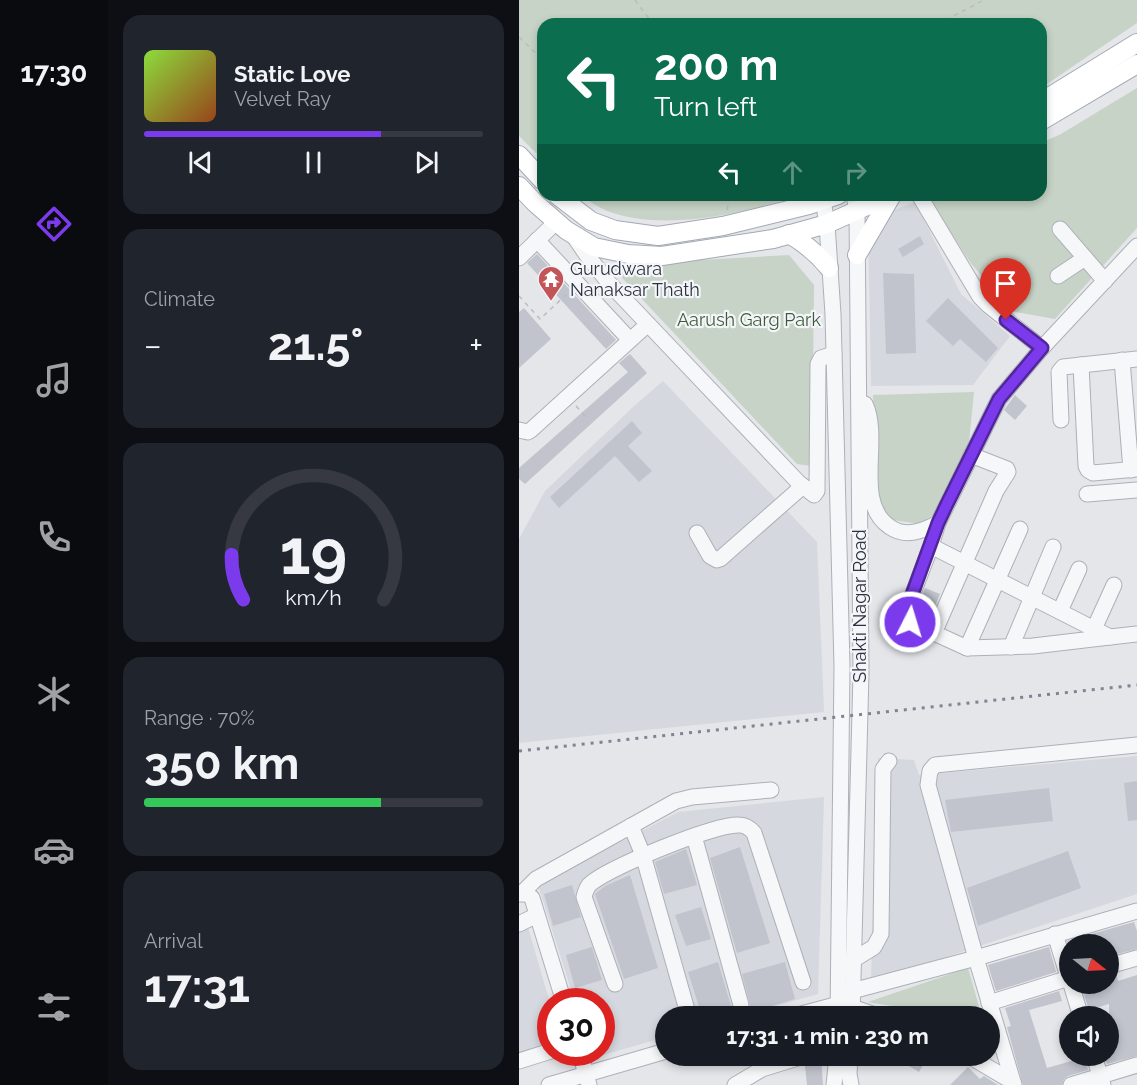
<!DOCTYPE html>
<html lang="en">
<head>
<meta charset="utf-8">
<style>
	body { margin:0; font-family:Raleway,sans-serif; background:#20242c; color:#f1f3f6; height:100vh; display:flex; flex-direction:column; font-size:22px; white-space:nowrap }
	* { box-sizing:border-box; margin:0 }
	p { font-size:20px; color:#9ea1a6 }
	.icon { flex:none; width:33px; height:33px; fill:none; stroke:currentColor; stroke-width:2; stroke-linecap:round; stroke-linejoin:round }
	.map { position:relative; flex:1; overflow:hidden }
	.details { display:flex; flex-direction:column; gap:15px; padding:15px; background:#0d0f14; width:411px }
	.details>* { flex:none }
	.guide { position:absolute; left:18px; top:18px; width:510px; height:183px; border-radius:18px; box-shadow:0 3px 9px #0003; background:#0b6e4f; color:#fff; overflow:hidden }
	.needle { width:39px; rotate:108deg }
	.tools { position:absolute; left:540px; top:934px; display:grid; gap:12px }
	.tools a { display:grid; place-items:center; width:60px; height:60px; border-radius:50%; background:#171b24; box-shadow:0 3px 9px #0003; font-size:30px }
	.speed { position:absolute; left:18px; top:988px; display:flex; gap:12px; font-size:30px; font-weight:700; text-align:center }
	.speed>* { display:grid; place-content:center; width:78px; height:78px; border-radius:50%; background:#171b24; box-shadow:0 3px 9px #0003; line-height:1 }
	.speed .limit { border:9px solid #d22; background:#fff; color:#111 }
	.pin { position:absolute; display:grid; place-items:center; width:51px; height:51px; color:#fff; margin:-62px -26px; border-radius:50% 50% 50% 0; rotate:-45deg; box-shadow:0 0 6px #0007 }
	.pin .icon { rotate:45deg }
	.me { position:absolute; width:66px; margin:-33px; rotate:5deg; stroke-linejoin:round; filter:drop-shadow(0 0 4px #0008) }
	.turn { display:flex; align-items:center; gap:21px; height:126px; padding:0 18px; font-size:27px }
	.turn .icon { width:78px; height:78px; stroke-width:2.5 }
	.turn b { display:block; font-size:42px; line-height:51px }
	.lanes { display:flex; align-items:center; height:57px; padding:0 18px; background:#0003; justify-content:center; gap:30px; direction:ltr }
	.lanes .off { opacity:.35 }
	.big { font-size:45px; font-weight:700; line-height:1.1 }
	.details .widget { flex:1; display:flex; flex-direction:column; justify-content:center; gap:9px; min-width:0; padding:0 21px; border-radius:18px; background:#20242c }
	.details .dial { align-items:center; gap:0 }
	.dial svg { height:156px; overflow:visible; fill:none; stroke:#363941; stroke-width:7; stroke-linecap:round; text-anchor:middle }
	.dial text { fill:#f1f3f6; stroke:none }
	.song { display:flex; align-items:center; gap:18px }
	.cover { width:72px; height:72px; border-radius:9px; background:linear-gradient(135deg,hsl(90 70% 55%),hsl(20 70% 35%)) }
	.played { height:6px; border-radius:3px; background:linear-gradient(90deg,#7c3aed 70%,#363941 70%) }
	.keys { display:flex; justify-content:space-around; direction:ltr }
	.heat { display:flex; justify-content:space-between; align-items:center; font-size:33px; direction:ltr }
	.charge { height:9px; border-radius:4px; background:linear-gradient(90deg,#34c759 70%,#363941 0) }
	.trip { position:absolute; left:136px; top:1006px; width:345px; height:60px; border-radius:30px; background:#171b24; box-shadow:0 3px 9px #0003; font-weight:700; line-height:60px; text-align:center }
	main { display:flex; flex:1; min-height:0 }
	.tabs { display:flex; flex-direction:column; width:108px; justify-content:space-around; align-items:center; background:#090b0e; color:#9ea1a6 }
	.tabs .icon { width:42px; height:42px }
	.tabs .current { color:#7c3aed }
	.tabs b { font-size:27px; color:#f1f3f6 }
	.map>svg:first-child { display:block }
</style>
</head>
<body>
<main>
<nav class="tabs">
<b>17:30</b>
<svg class="icon current" aria-label="directions" viewBox="0 0 24 24"><path d="M12 3l9 9-9 9-9-9zM9 14v-3h6M13 9l2 2-2 2"/></svg>
<svg class="icon" aria-label="music" viewBox="0 0 24 24"><path d="M9 18V5l10-2v13"/><circle cx="6" cy="18" r="3"/><circle cx="16" cy="16" r="3"/></svg>
<svg class="icon" aria-label="phone" viewBox="0 0 24 24"><path d="M5 4h4l2 5-3 2q2 4 5 5l2-3 5 2v4C11 20 4 13 5 4z"/></svg>
<svg class="icon" aria-label="climate" viewBox="0 0 24 24"><path d="M12 3v18M4 7l16 10M4 17L20 7"/></svg>
<svg class="icon" aria-label="car" viewBox="0 0 24 24"><path d="M5 17H2v-5l4-1 3-4h7l3 4 3 1v5h-3M9 17h6M6 11h13"/><circle cx="7" cy="17" r="2"/><circle cx="17" cy="17" r="2"/></svg>
<svg class="icon" aria-label="filters" viewBox="0 0 24 24"><path d="M4 7h16M4 17h16"/><circle cx="9" cy="7" r="2"/><circle cx="15" cy="17" r="2"/></svg>
</nav>
<section class="details">
<div class="widget">
<div class="song"><i class="cover"></i><div><b>Static Love</b><p>Velvet Ray</p></div></div>
<div class="played"></div>
<div class="keys"><svg class="icon" aria-label="previous" viewBox="0 0 24 24"><path d="M18 5L8 12l10 7zM5 5v14"/></svg><svg class="icon" aria-label="pause" viewBox="0 0 24 24"><path d="M8 5v14M16 5v14"/></svg><svg class="icon" aria-label="next" viewBox="0 0 24 24"><path d="M6 5l10 7-10 7zM19 5v14"/></svg></div>
</div>
<div class="widget"><p>Climate</p>
<div class="heat"><a>−</a><b class="big">21.5°</b><a>+</a></div>
</div>
<div class="widget dial"><svg viewBox="0 0 100 80">
<path d="M14 69A42 42 0 1 1 86 69"/>
<path d="M14 69A42 42 0 0 1 8 46" stroke="#7c3aed"/>
<text x="50" y="56" font-size="32" font-weight="700">19</text>
<text x="50" y="72" font-size="11">km/h</text>
</svg></div>
<div class="widget"><p>Range · 70%</p><b class="big">350 km</b><div class="charge"></div></div>
<div class="widget"><p>Arrival</p><b class="big">17:31</b></div>
</section>
<div class="map">
<svg width="618" height="1085" viewBox="0 0 618 1085">
	<rect width="100%" height="100%" fill="#e4e6ea"/>
	<g fill="#d6d8df">
		<path d="M396 202 442 294 491 336 454 385 352 386 349 220Z"/>
		<path d="M144 381 298 542 305 712 0 743V539L26 491 115 406Z"/>
		<path d="M618 756V894L367 977 366 973 352 978 359 758 395 760 400 775Z"/>
		<path d="M305 797 299 994 219 1017H147V1037L73 1058 72 1053H82V1002H56L19 885 159 812Z"/>
		<path d="M8 924 31 1003 32 1053H40L0 1067V928Z"/>
	</g>
	<g fill="#c7d3c6">
		<path d="M0 0H618V23L522 88V24H24V160L0 136Z"/>
		<path d="M618 88V228L536 319 492 311 451 262 409 197 413 195H522V143L542 134Z"/>
		<path d="M60 195H280C225 214 144 232 88 211 79 207 69 200 60 195Z"/>
		<path d="M270 255 295 285 293 466 278 464 91 265Z"/>
		<path d="M455 392 450 442 419 511 401 524 374 520 359 506 354 395Z"/>
		<path d="M449 968 463 1017H415L398 1010 349 1002Z"/>
	</g>
	<g fill="#c1c4cd">
		<path d="M401 236 405 244 384 257 379 249Z"/>
		<path d="M18 254 97 340 87 349 8 263Z"/>
		<path d="M364 273 395 274 397 353 367 354Z"/>
		<path d="M429 298 479 348 467 362 441 339 434 346 407 321Z"/>
		<path d="M5 308 32 339 0 368V312Z"/>
		<path d="M111 354 128 373 6 484 0 479V468L109 372 100 363Z"/>
		<path d="M496 395 508 406 496 420 485 410Z"/>
		<path d="M113 421 123 433 109 446 133 471 120 482 96 456 40 508 31 497Z"/>
		<path d="M406 588 421 594 411 619 397 613Z"/>
		<path d="M618 781V820L609 821 605 783Z"/>
		<path d="M530 788 534 821 432 832 426 800Z"/>
		<path d="M221 847 251 943 218 953 191 858Z"/>
		<path d="M167 849 178 885 145 894 136 862Z"/>
		<path d="M549 851 562 888 459 926 448 888Z"/>
		<path d="M111 875 139 968 105 979 76 894 86 886Z"/>
		<path d="M53 885 62 917 34 926 25 894Z"/>
		<path d="M182 907 192 939 167 946 156 915Z"/>
		<path d="M615 922 618 931V949L590 956V945H550V948L548 941Z"/>
		<path d="M73 947 83 980 56 988 47 955Z"/>
		<path d="M530 947 537 972 477 991 469 965Z"/>
		<path d="M199 962 212 1006 183 1016 169 972Z"/>
		<path d="M266 962 276 999 233 1012 223 974Z"/>
		<path d="M597 974 599 981 618 975V1056L588 1064 585 1056H590V1004L570 1010 565 995 571 993 569 984H590V976Z"/>
		<path d="M540 991 543 1001 510 1010 528 1068 566 1057 569 1070 549 1076 545 1079 543 1085H504L488 1027 492 1026 486 1008Z"/>
		<path d="M302 1056 304 1085H288L286 1066 292 1063 295 1057Z"/>
		<path d="M373 1056H409L400 1072 388 1065 389 1064Z"/>
		<path d="M449 1067 461 1079 465 1076 479 1085H431Z"/>
	</g>
	<g fill="none" stroke-linecap="round" stroke-linejoin="round">
		<g stroke="#adb0b7" stroke-width="17">
			<g id="minor">
				<path d="M400 195 461 297 469 305 523 348 618 246"/>
				<path d="M304 200 308 224 314 314 323 666 319 1017"/>
				<path d="M541 229 586 281"/>
				<path d="M54 235 67 254 90 283 279 482 295 495 298 491 299 364 302 358 315 354"/>
				<path d="M18 240 111 340"/>
				<path d="M0 258 37 222"/>
				<path d="M539 276 566 258"/>
				<path d="M618 359 562 365 567 466 569 470 574 473 618 469"/>
				<path d="M603 360 612 470"/>
				<path d="M346 404C363 439 334 503 371 527 386 538 404 531 419 523L480 399 523 348"/>
				<path d="M542 420 540 372 544 367 562 365"/>
				<path d="M0 430 9 432 12 430 129 324"/>
				<path d="M568 494 618 490"/>
				<path d="M178 533 191 556 198 560 201 559 284 486"/>
				<path d="M412 546 386 614 391 622 448 648 514 646 591 637 412 546 419 523"/>
				<path d="M541 611 560 569"/>
				<path d="M575 629 595 585"/>
				<path d="M415 633 477 491 489 472 488 469 452 455"/>
				<path d="M591 637 618 634"/>
				<path d="M492 647 534 547"/>
				<path d="M448 648 501 529"/>
				<path d="M112 826 124 855 170 1017"/>
				<path d="M175 836 222 1005"/>
				<path d="M3 893 17 879 157 801 173 797 252 790"/>
				<path d="M0 894H8L13 898 45 1002"/>
				<path d="M0 924 18 915"/>
				<path d="M536 934 550 980"/>
				<path d="M334 960 355 947 362 934 364 769 370 761"/>
				<path d="M590 966 618 958"/>
				<path d="M96 984 65 897C66 893 67 889 70 885 88 868 195 824 220 825 227 825 231 828 235 833L284 982"/>
				<path d="M552 984 562 1017"/>
				<path d="M333 991 457 958 618 911"/>
				<path d="M470 1003 550 978"/>
				<path d="M333 1007 362 1017"/>
				<path d="M271 1017 320 1004"/>
				<path d="M333 1017 342 673 338 211 335 195"/>
				<path d="M61 1053 70 1085"/>
				<path d="M331 1056 330 1074 332 1085"/>
				<path d="M450 1056 494 1082"/>
				<path d="M575 1056 584 1085"/>
				<path d="M0 1061 32 1051"/>
				<path d="M30 1085 147 1051"/>
				<path d="M216 1085 243 1069 285 1056"/>
				<path d="M315 1085 318 1056"/>
				<path d="M495 1085 457 958 409 785 411 771 416 765 618 745"/>
				<path d="M552 1085 618 1065"/>
			</g>
		</g>
		<g stroke="#a4a9b5" stroke-width="20">
			<g id="major">
				<path d="M522 102 618 43"/>
				<path d="M522 121 618 64"/>
				<path d="M0 155 24 181"/>
				<path d="M0 186 16 203 47 230 75 247 109 254 143 256 254 239 308 224 372 195"/>
				<path d="M38 195 72 221 96 230 139 236 204 226 290 205 319 195"/>
				<path d="M270 234C287 244 298 253 310 268"/>
				<path d="M338 255 373 195"/>
			</g>
		</g>
		<g stroke="#babcc2" stroke-width="1.5" stroke-dasharray="4.5 4.5" stroke-linecap="butt">
			<path d="M116 0 134 24"/>
			<path d="M419 24 465 0"/>
			<path d="M0 37 24 60"/>
			<path d="M208 210 211 195"/>
			<path d="M0 296 21 319 49 293"/>
			<path d="M57 406 67 417"/>
		</g>
		<use href="#minor" stroke="#f6f7f9" stroke-width="15"/>
		<use href="#major" stroke="#fff" stroke-width="18"/>
		<path stroke="#7e8493" stroke-width="3" stroke-dasharray="3 6" stroke-linecap="butt" d="M0 751 618 685"/>
	</g>
	<g fill="none" stroke-linecap="round" stroke-linejoin="round">
		<g stroke="#51269a" stroke-width="15">
			<path id="route" d="M391 622 386 614 419 523 427 506 480 399 523 348 487 320"/>
		</g>
		<use href="#route" stroke="#7c3aed" stroke-width="10"/>
	</g>
	<defs>
		<g id="temple-pin" transform="scale(1.35)"><path d="M0 17L-7.5 6A9.5 9.5 0 1 1 7.5 6Z" fill="#c35559" stroke="#f3f5f8"/><path d="M0-6L5-2H3V0L6.5 2.5H4V6H1.5V3h-3V6H-4V2.5H-6.5L-3 0V-2H-5Z" fill="#fff"/></g>
	</defs>
	<g fill-rule="evenodd">
		<use href="#temple-pin" x="32" y="279"/>
	</g>
	<g text-anchor="middle" stroke-width="4.5" stroke-linejoin="round" paint-order="stroke">
		<g font-size="18" fill="#2d3241" stroke="#f3f5f8" text-anchor="start">
			<text x="51" y="275">Gurudwara<tspan x="51" dy="21">Nanaksar Thath</tspan></text>
		</g>
		<g font-size="18" fill="#3e5c3b" stroke="#f3f5f8">
			<text x="230" y="326">Aarush Garg Park</text>
		</g>
		<g font-size="18" fill="#2d3241" stroke="#f3f5f8">
			<text transform="translate(341 606) rotate(-90)" y="6">Shakti Nagar Road</text>
		</g>
	</g>
</svg>
<div class="tools">
<a><svg class="needle" viewBox="-14 -14 28 28"><path d="M0-13l5 13h-10z" fill="#e53935"/><path d="M0 13l5-13h-10z" fill="#9ea1a6"/></svg></a>
<a><svg class="icon" aria-label="sound" viewBox="0 0 24 24"><path d="M4 9h4l5-4v14l-5-4H4zM17 9q2 3 0 6"/></svg></a>
</div>
<div class="speed"><div class="limit">30</div></div>
<div class="pin" style="left:487px;top:320px;background:#d93025"><svg class="icon" aria-label="arrive" viewBox="0 0 24 24"><path d="M6 21V4h12l-3 4 3 4H6"/></svg></div>
<svg class="me" style="left:391px;top:622px" viewBox="-20 -20 40 40"><circle r="17" fill="#7c3aed" stroke="#fff" stroke-width="3"/><path d="M0-11L8 9 0 5-8 9z" fill="#fff"/></svg>
<div class="trip">17:31 · 1 min · 230 m</div>
<div class="guide">
<div class="turn"><svg class="icon" aria-label="left" viewBox="0 0 24 24"><path d="M17 20v-9H6M10 6l-5 5 5 5"/></svg><div><b>200 m</b>Turn left</div></div>
<div class="lanes"><svg class="icon" aria-label="left" viewBox="0 0 24 24"><path d="M17 20v-9H6M10 6l-5 5 5 5"/></svg><svg class="icon off" aria-label="ahead" viewBox="0 0 24 24"><path d="M12 20V5M6 11l6-6 6 6"/></svg><svg class="icon off" aria-label="right" viewBox="0 0 24 24"><path d="M7 20v-9h11M14 6l5 5-5 5"/></svg></div>
</div>
</div>
</main>
</body>
</html>
